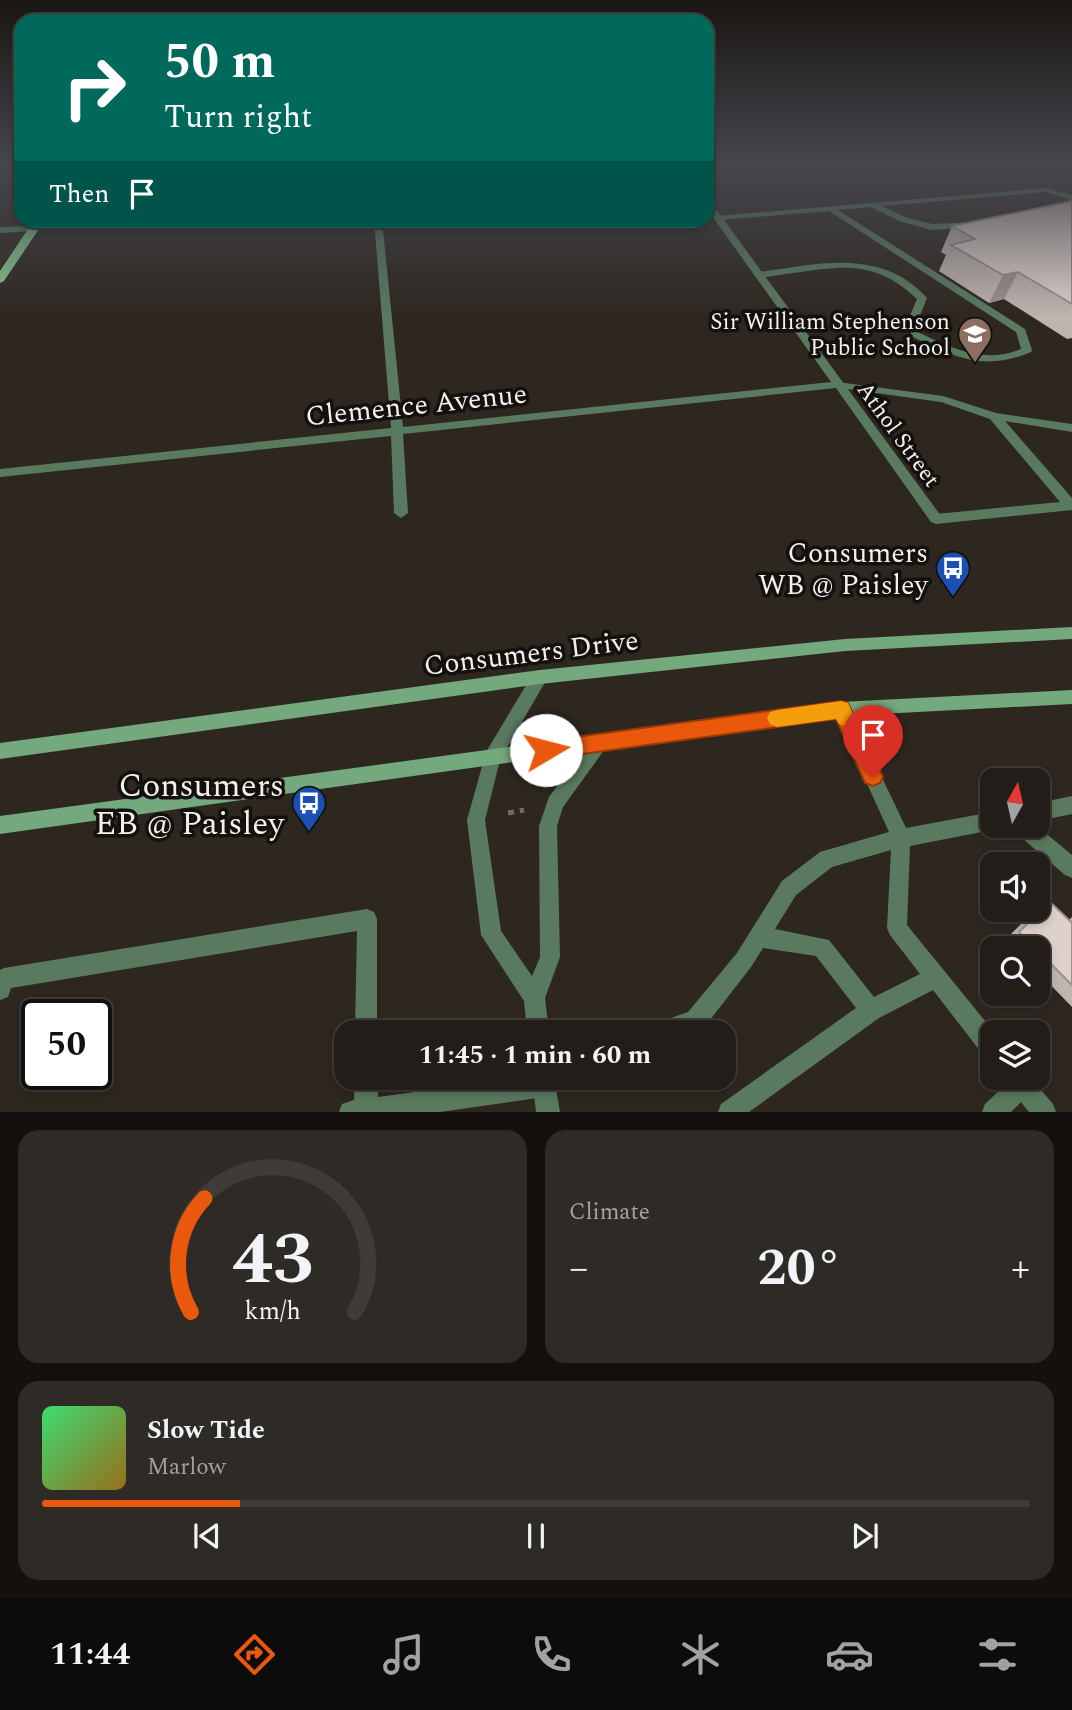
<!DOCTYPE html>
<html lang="en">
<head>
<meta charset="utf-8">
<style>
	body { margin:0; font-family:Spectral,serif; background:#2e2a25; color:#f1f3f6; height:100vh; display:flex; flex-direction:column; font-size:26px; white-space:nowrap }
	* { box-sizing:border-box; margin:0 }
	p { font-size:23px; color:#a2a2a2 }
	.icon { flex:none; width:38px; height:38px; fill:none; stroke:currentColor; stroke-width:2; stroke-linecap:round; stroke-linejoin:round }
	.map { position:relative; height:1112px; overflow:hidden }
	.drawer { display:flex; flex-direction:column; gap:18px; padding:18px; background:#13100d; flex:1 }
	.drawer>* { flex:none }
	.top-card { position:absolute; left:14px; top:14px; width:700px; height:214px; border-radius:21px; box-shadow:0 4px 10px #0003,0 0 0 2px #3f3b37; background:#00695c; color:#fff; overflow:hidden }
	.needle { width:46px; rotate:8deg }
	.buttons { position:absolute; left:980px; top:768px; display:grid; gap:14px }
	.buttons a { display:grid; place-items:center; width:70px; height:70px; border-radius:14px; background:#221d18; box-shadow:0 4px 10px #0003,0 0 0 2px #3f3b37; font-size:35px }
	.speed { position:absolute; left:21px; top:999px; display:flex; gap:14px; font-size:35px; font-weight:700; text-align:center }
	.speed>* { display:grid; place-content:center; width:91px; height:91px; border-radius:50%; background:#221d18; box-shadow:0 4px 10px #0003,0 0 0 2px #3f3b37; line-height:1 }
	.speed .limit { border:4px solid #111; border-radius:10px; background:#fff; color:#111 }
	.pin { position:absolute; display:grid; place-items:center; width:60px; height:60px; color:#fff; margin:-72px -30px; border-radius:50% 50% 50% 0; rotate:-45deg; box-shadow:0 0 7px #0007 }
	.pin .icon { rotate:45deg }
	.me { position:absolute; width:77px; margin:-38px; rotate:82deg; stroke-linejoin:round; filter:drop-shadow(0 0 5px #0008) }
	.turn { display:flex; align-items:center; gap:24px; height:147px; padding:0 35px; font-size:32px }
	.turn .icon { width:91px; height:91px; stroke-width:2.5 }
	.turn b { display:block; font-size:49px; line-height:60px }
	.then { display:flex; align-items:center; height:66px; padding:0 35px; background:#0003; gap:14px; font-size:26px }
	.big { font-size:52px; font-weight:700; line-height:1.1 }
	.drawer .tile { flex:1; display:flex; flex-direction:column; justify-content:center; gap:10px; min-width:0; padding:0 24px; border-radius:21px; background:#2e2a25 }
	.drawer .dial { align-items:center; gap:0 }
	.dial svg { height:182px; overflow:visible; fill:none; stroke:#3f3b37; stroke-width:7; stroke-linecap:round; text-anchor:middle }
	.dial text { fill:#f1f3f6; stroke:none }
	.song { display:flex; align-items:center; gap:21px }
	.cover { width:84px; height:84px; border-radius:10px; background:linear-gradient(135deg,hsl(140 70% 55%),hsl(40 70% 35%)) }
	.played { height:7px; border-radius:4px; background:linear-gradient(90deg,#ea580c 20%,#3f3b37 20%) }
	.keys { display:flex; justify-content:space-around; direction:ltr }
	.heat { display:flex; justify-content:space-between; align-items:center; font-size:38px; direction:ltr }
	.drawer .tiles { flex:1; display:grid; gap:18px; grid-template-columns:1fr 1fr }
	.tile:last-child { grid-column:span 2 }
	.trip { position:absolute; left:334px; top:1020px; width:402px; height:70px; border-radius:21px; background:#221d18; box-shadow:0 4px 10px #0003,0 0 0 2px #3f3b37; font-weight:700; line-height:70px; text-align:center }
	.menu { display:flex; height:112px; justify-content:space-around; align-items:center; background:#0e0c0a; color:#a2a2a2 }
	.menu .icon { width:49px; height:49px }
	.menu .selected { color:#ea580c }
	.menu b { font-size:32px; color:#f1f3f6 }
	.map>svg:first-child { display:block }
</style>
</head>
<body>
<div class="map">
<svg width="1072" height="1112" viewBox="0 0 1072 1112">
	<rect width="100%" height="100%" fill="#2e2720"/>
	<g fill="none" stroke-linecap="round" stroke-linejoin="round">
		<path stroke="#736d67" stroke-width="5" stroke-dasharray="6 6" stroke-linecap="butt" d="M508 813 524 810"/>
		<g fill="#5a7a5f" fill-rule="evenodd">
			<path d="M1046 188 1072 195V200L1046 192 882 206 905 217 932 224 975 222V226L972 227 932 230 899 221 871 207 838 210 1025 329 1032 350 1031 352C985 372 953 357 911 336L909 318 917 299C877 261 845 265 794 273 781 274 768 278 756 277L754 275 759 272C819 264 881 247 927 298L919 318 920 333C953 349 985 364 1021 349L1016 332 829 211 718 220 714 218 718 216Z"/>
			<path d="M837 382 943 396 996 413 1072 424V432L1005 421 1072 498V510L936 524 931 522 929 519 936 514 1060 502 990 419 941 402 833 387V383Z"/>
			<path d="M841 702 847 704 906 828 992 812V826H999L992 830 910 846 907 925 994 1032 992 1059 984 1056 933 990 879 1018 749 1112H718L721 1104 856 1008 816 956 763 948 751 967 703 1029 693 1032H651L654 1024 688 1012 737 953 782 881 820 852 889 832 833 709 835 704ZM891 850 887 928 890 935 920 974 874 997 829 940 775 929 796 895 832 867Z"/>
			<path d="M1072 796V814L1038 821V803Z"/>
			<path d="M1014 826H1037L1072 855V878L1065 875 1016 833Z"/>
			<path d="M367 909 374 912 377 919V1032H355L357 931 11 988 8 997 0 1000V970L4 968Z"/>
			<path d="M355 1078H377L378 1097 518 1078H572L569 1086 544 1097 440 1112H339L342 1104 354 1100Z"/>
			<path d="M1005 1078H1031L1053 1104 1056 1112H1029L1021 1102 1011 1112H982L985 1104 1007 1083Z"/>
		</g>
		<g fill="#5a7a5f" fill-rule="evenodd">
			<path d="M707 201H710L941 516 943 519 941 522H931L836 388 403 434 408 513 401 518 394 513 391 436 0 477V469L391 428 374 220H382L403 427 831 382 707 209Z"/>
			<path d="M38 226 39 228 35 231 0 233V227Z"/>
			<path d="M540 670 546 672 548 677 500 760 485 820 501 931 532 976 540 957 539 826 549 797 595 736 601 734 607 736 610 742 563 807 557 826 560 957 545 998 549 1032H527L524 1001 481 935 467 820 486 752 534 672Z"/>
			<path d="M532 1078H554L560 1112H536Z"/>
		</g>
		<g fill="#74a87d" fill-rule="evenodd">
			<path d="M1072 627V639L845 651 540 684 0 759V743L540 670 845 639Z"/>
			<path d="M1072 690V704L841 716 0 834V816L841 702Z"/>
		</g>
		<path fill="#88cc94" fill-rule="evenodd" d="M34 220H45L4 281 0 283V271Z"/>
	</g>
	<g fill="#bfb4af">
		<path d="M1072 201V338L1067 339 1004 299 989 303 939 271 946 255 941 252 952 226Z"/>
		<path d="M1050 902 1069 920 1072 917V1007L1038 972V948H1015L1006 939 1035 910H1038V908Z"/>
	</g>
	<path fill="#9b928e" d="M1018 272 1004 299 989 303 1003 275Z"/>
	<g fill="#ded1cb" stroke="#9b928e" stroke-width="2">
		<path d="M1072 201V304L1018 272 1003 275 951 245 975 239 952 226Z"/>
		<path d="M1050 902 1072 923V985L1038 951V948H1036L1019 932Z"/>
	</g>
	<linearGradient id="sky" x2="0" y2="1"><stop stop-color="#191512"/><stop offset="0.51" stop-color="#46474e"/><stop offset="1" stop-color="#46474e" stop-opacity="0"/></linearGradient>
	<rect width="1072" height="318" fill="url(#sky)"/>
	<path fill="#ea580c" stroke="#983908" stroke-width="2" d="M841 701 848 703 880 770 883 777 880 783 873 786 865 783 836 719 546 759 539 757 536 750 539 744 546 741Z"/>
	<path fill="#f59e0b" d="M841 701 848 703 855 718 852 724 845 726 839 724 836 719 777 727 770 724 767 718 770 712 777 710Z"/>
	<defs>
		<g id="school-pin" transform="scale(1.75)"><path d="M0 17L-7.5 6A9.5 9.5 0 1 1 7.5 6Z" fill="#8d6e63" stroke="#14100d"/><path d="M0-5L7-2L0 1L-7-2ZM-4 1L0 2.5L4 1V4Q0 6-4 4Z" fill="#fff"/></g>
		<g id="bus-pin" transform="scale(1.75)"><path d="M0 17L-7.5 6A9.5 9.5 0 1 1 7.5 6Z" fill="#1a4fb4" stroke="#14100d"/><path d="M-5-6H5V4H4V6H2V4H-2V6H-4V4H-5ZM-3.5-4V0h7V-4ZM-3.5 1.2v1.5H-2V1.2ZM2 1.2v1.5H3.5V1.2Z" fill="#fff"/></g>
	</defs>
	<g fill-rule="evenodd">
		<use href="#school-pin" x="975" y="334"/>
		<use href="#bus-pin" x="953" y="568"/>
		<use href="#bus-pin" x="309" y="803"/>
	</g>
	<g text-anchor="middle" stroke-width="7" stroke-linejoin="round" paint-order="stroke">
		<g font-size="23" fill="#f5f0ec" stroke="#14100d" text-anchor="end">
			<text x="950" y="329">Sir William Stephenson<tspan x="950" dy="26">Public School</tspan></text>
		</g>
		<g font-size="23" fill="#f5f0ec" stroke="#14100d">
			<text transform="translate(899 434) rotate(54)" y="8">Athol Street</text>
		</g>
		<g font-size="28" fill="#f5f0ec" stroke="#14100d">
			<text transform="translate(416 404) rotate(-6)" y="10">Clemence Avenue</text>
			<text transform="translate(531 652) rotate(-7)" y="10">Consumers Drive</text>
		</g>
		<g font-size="28" fill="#f5f0ec" stroke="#14100d" text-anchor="end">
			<text x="928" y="562">Consumers<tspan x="928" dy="32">WB @ Paisley</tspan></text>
		</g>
		<g font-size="33" fill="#f5f0ec" stroke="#14100d" text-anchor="end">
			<text x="284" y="796">Consumers<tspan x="284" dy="38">EB @ Paisley</tspan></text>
		</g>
	</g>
</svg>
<div class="buttons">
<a><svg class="needle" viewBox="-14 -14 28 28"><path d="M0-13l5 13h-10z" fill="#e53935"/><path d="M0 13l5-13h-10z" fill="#a2a2a2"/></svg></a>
<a><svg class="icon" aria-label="sound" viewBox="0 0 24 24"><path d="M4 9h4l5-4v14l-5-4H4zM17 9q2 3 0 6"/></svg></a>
<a><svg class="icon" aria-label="search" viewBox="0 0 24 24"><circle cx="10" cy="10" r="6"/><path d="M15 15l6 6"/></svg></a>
<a><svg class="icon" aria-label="layers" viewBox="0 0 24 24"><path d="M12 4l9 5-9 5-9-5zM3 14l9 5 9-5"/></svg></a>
</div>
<div class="speed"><div class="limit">50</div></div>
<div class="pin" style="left:873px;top:777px;background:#d93025"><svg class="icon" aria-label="arrive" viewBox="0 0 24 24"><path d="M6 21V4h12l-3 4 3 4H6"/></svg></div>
<svg class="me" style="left:546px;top:750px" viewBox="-20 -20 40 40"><circle r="19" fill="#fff"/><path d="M0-13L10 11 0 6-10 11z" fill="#ea580c"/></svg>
<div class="trip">11:45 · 1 min · 60 m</div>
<div class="top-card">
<div class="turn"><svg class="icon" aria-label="right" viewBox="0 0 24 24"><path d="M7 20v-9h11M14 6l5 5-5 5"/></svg><div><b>50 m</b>Turn right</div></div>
<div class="then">Then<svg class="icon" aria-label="arrive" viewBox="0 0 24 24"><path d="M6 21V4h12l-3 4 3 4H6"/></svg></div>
</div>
</div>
<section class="drawer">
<div class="tiles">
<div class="tile dial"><svg viewBox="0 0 100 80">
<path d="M14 69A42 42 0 1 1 86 69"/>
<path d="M14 69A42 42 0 0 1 20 19" stroke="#ea580c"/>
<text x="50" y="56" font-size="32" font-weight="700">43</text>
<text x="50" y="72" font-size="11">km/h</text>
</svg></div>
<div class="tile"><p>Climate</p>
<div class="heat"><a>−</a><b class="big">20°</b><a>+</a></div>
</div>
<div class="tile">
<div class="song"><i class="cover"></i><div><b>Slow Tide</b><p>Marlow</p></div></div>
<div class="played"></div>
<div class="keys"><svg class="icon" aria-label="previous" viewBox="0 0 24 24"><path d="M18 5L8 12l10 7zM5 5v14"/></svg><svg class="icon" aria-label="pause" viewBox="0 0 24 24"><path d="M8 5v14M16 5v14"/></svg><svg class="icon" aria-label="next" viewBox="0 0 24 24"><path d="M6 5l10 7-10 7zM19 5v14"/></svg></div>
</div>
</div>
</section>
<nav class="menu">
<b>11:44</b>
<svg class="icon selected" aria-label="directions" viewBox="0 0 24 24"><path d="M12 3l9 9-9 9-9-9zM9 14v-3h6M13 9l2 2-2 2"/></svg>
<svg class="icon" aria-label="music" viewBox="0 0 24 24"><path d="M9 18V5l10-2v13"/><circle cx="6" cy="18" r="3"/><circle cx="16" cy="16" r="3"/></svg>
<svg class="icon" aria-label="phone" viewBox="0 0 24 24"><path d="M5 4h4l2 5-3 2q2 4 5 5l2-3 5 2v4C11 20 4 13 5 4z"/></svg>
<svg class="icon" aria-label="climate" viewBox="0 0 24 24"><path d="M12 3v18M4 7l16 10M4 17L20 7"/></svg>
<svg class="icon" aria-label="car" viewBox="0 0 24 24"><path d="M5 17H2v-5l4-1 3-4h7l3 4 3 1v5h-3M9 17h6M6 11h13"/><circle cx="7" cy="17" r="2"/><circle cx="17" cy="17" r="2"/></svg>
<svg class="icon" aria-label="filters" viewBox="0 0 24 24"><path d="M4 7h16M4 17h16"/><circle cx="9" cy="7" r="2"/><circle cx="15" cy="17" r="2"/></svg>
</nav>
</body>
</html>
